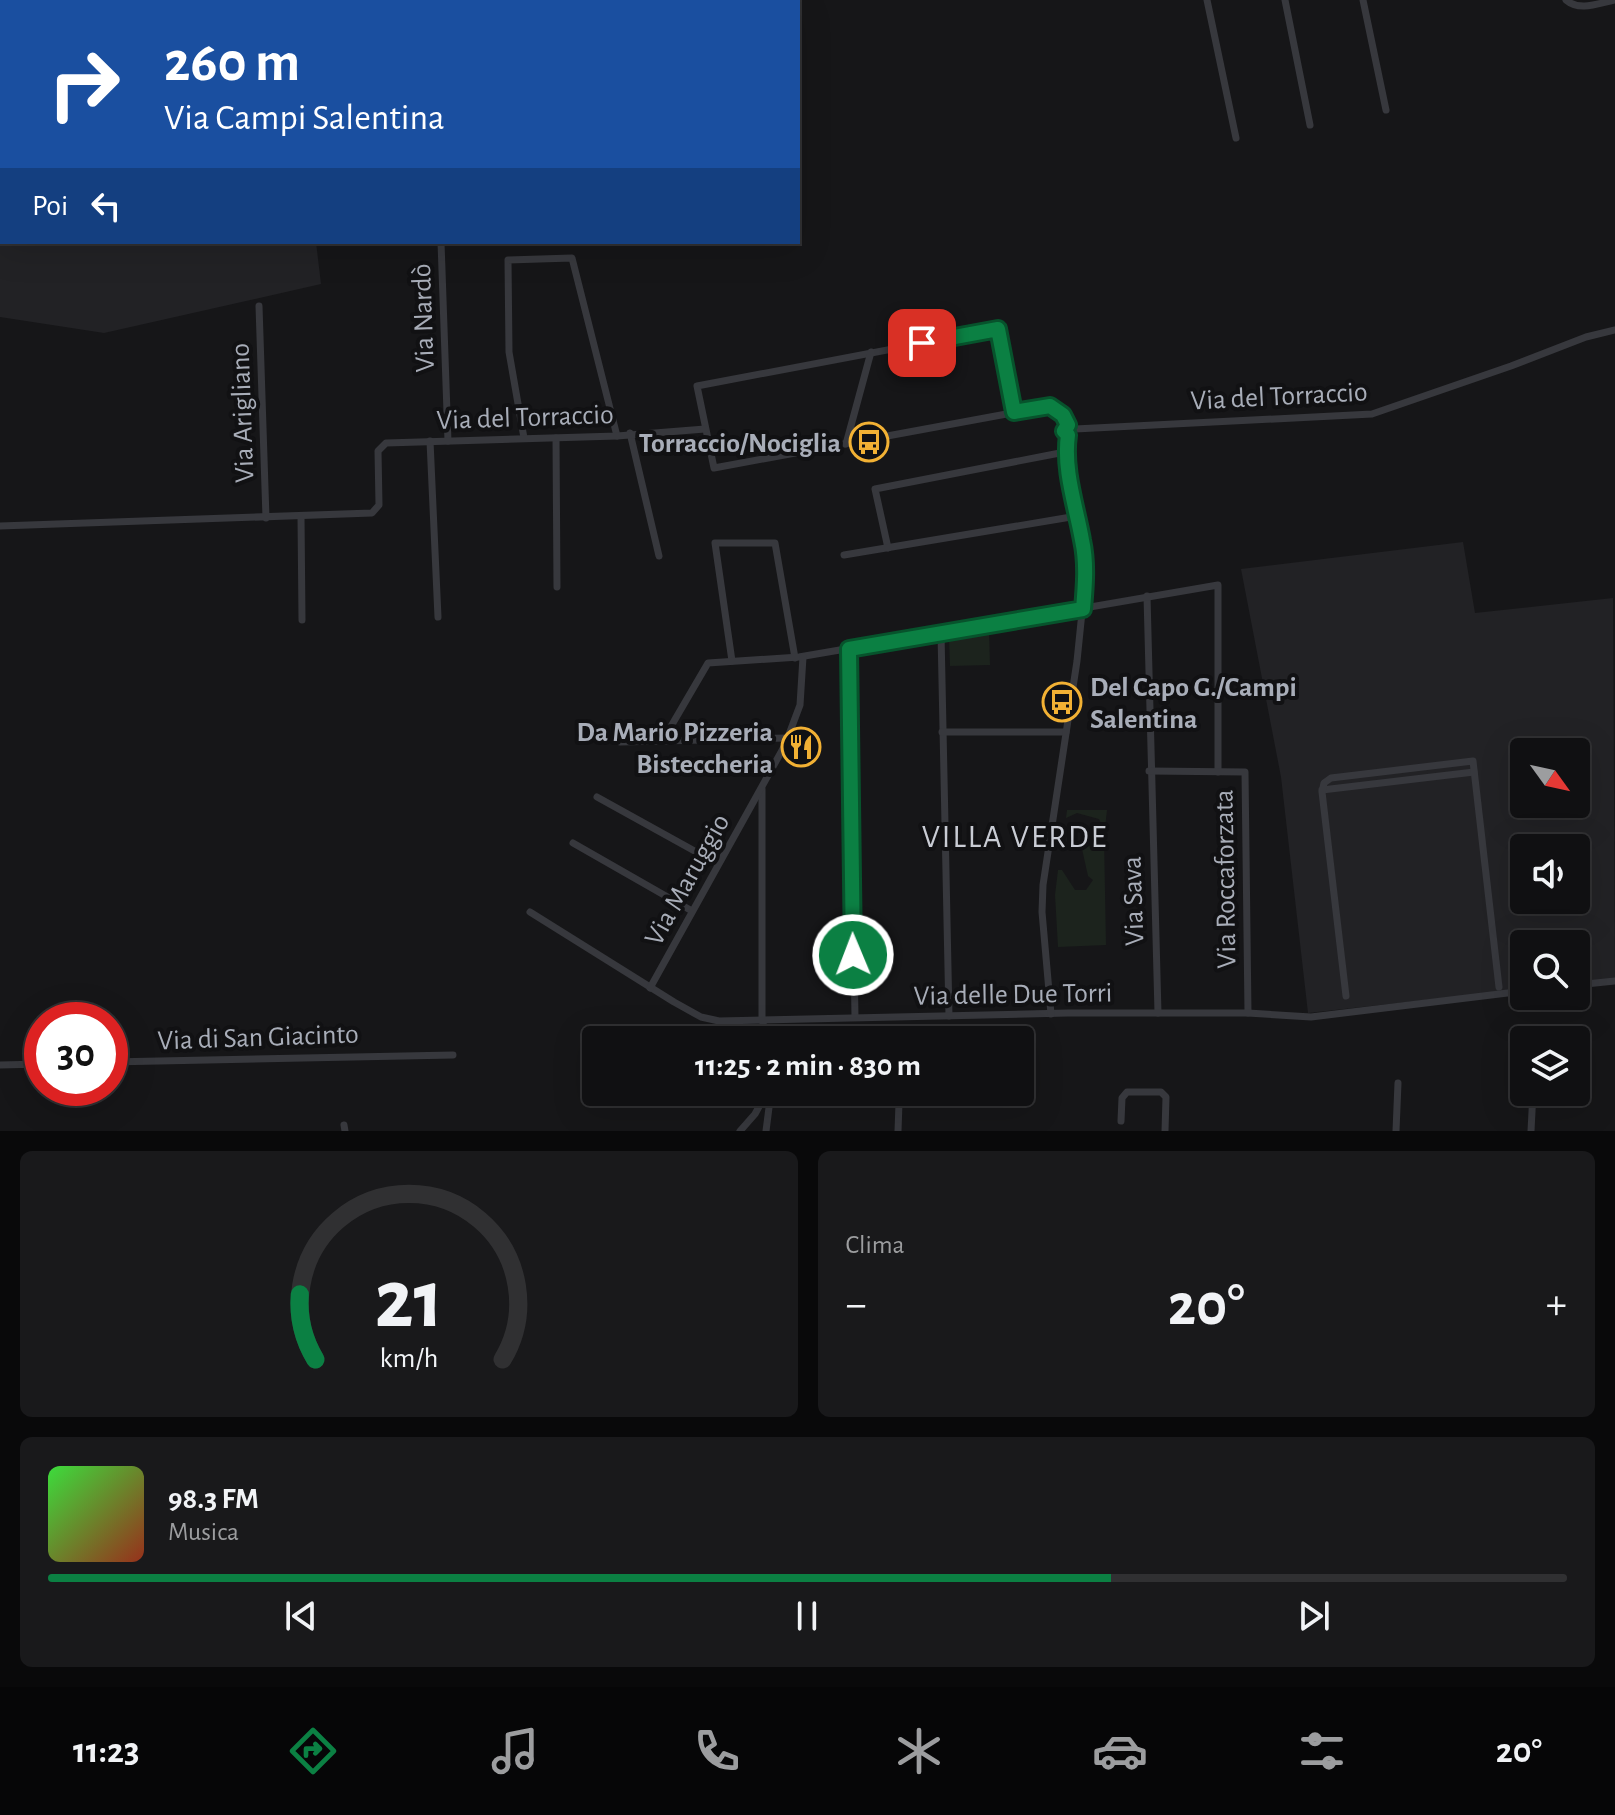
<!DOCTYPE html>
<html lang="it">
<head>
<meta charset="utf-8">
<style>
	body { margin:0; font-family:"Alegreya Sans",sans-serif; background:#19191b; color:#f1f3f6; height:100vh; display:flex; flex-direction:column; font-size:30px; white-space:nowrap }
	* { box-sizing:border-box; margin:0 }
	p { font-size:26px; color:#9c9d9f }
	.icon { flex:none; width:44px; height:44px; fill:none; stroke:currentColor; stroke-width:2; stroke-linecap:round; stroke-linejoin:round }
	.map { position:relative; height:1131px; overflow:hidden }
	.panel { display:flex; flex-direction:column; gap:20px; padding:20px; background:#09090a; flex:1 }
	.panel>* { flex:none }
	.banner { position:absolute; left:0px; top:0px; width:800px; height:244px; box-shadow:0 8px 32px #0002,0 0 0 2px #303032; background:#1a4fa0; color:#fff; overflow:hidden }
	.needle { width:52px; rotate:123deg }
	.controls { position:absolute; left:1510px; top:738px; display:grid; gap:16px }
	.controls a { display:grid; place-items:center; width:80px; height:80px; border-radius:8px; background:#101012; box-shadow:0 8px 32px #0002,0 0 0 2px #303032; font-size:40px }
	.speed { position:absolute; left:24px; top:1002px; display:flex; gap:16px; font-size:40px; font-weight:700; text-align:center }
	.speed>* { display:grid; place-content:center; width:104px; height:104px; border-radius:50%; background:#101012; box-shadow:0 8px 32px #0002,0 0 0 2px #303032; line-height:1 }
	.speed .limit { border:12px solid #d22; background:#fff; color:#111 }
	.pin { position:absolute; display:grid; place-items:center; width:68px; height:68px; color:#fff; margin:-34px; border-radius:16px; box-shadow:0 4px 12px #0006 }
	.me { position:absolute; width:88px; margin:-44px; rotate:359deg; stroke-linejoin:round; filter:drop-shadow(0 0 6px #0008) }
	.turn { display:flex; align-items:center; gap:28px; height:168px; padding:0 32px; font-size:36px }
	.turn .icon { width:104px; height:104px; stroke-width:2.5 }
	.turn b { display:block; font-size:56px; line-height:68px }
	.then { display:flex; align-items:center; height:76px; padding:0 32px; background:#0003; gap:16px; font-size:30px }
	.big { font-size:60px; font-weight:600; line-height:1.1 }
	.panel .tile { flex:1; display:flex; flex-direction:column; justify-content:center; gap:12px; min-width:0; padding:0 28px; border-radius:12px; background:#19191b }
	.panel .dial { align-items:center; gap:0 }
	.dial svg { height:208px; overflow:visible; fill:none; stroke:#303032; stroke-width:7; stroke-linecap:round; text-anchor:middle }
	.dial text { fill:#f1f3f6; stroke:none }
	.song { display:flex; align-items:center; gap:24px }
	.cover { width:96px; height:96px; border-radius:12px; background:linear-gradient(135deg,hsl(120 70% 55%),hsl(10 70% 35%)) }
	.played { height:8px; border-radius:4px; background:linear-gradient(90deg,#0b8043 70%,#303032 70%) }
	.keys { display:flex; justify-content:space-around; direction:ltr }
	.heat { display:flex; justify-content:space-between; align-items:center; font-size:44px; direction:ltr }
	.panel .tiles { flex:1; display:grid; gap:20px; grid-template-columns:1fr 1fr }
	.tile:last-child { grid-column:span 2 }
	.trip { position:absolute; left:582px; top:1026px; width:452px; height:80px; border-radius:8px; background:#101012; box-shadow:0 8px 32px #0002,0 0 0 2px #303032; font-weight:600; line-height:80px; text-align:center }
	.tabs { display:flex; height:128px; justify-content:space-around; align-items:center; background:#060607; color:#9c9d9f }
	.tabs .icon { width:56px; height:56px }
	.tabs .active { color:#0b8043 }
	.tabs b { font-size:36px; color:#f1f3f6 }
	.map>svg:first-child { display:block }
</style>
</head>
<body>
<div class="map">
<svg width="1615" height="1131" viewBox="0 0 1615 1131">
	<rect width="100%" height="100%" fill="#161618"/>
	<g fill="#222225" fill-rule="evenodd">
		<path d="M0 0H288L2 2V242H316L321 284 104 333 0 317Z"/>
		<path d="M1463 542 1475 613 1613 598 1615 979 1576 983V944H1524V989L1308 1013 1281 777 1241 569ZM1524 752H1576V804H1524ZM1524 848H1576V900H1524Z"/>
	</g>
	<g fill="#1c231d">
		<path d="M989 631 990 665 950 666 949 638Z"/>
		<path d="M1067 810H1107L1104 837 1106 945 1058 947 1055 895 1058 870H1062L1075 890H1086L1093 880 1088 876 1082 849 1099 842 1102 825 1099 819 1077 813 1066 818Z"/>
	</g>
	<g fill="none" stroke-linecap="round" stroke-linejoin="round">
		<g stroke="#37383d" stroke-width="7">
			<path d="M1207 0 1236 138"/>
			<path d="M1285 0 1310 125"/>
			<path d="M1363 0 1386 110"/>
			<path d="M1566 0C1580 12 1599 3 1615 0"/>
			<path d="M441 242 448 441"/>
			<path d="M259 306 266 518"/>
			<path d="M1014 412 998 329 697 386 714 468 1050 406C1061 412 1069 422 1075 429"/>
			<path d="M1075 429 1372 414 1511 366 1586 337 1615 330"/>
			<path d="M630 433 659 556"/>
			<path d="M524 438 509 352 508 260 572 258 617 436"/>
			<path d="M556 438 557 587"/>
			<path d="M430 441 438 617"/>
			<path d="M846 444 871 352"/>
			<path d="M301 516 302 620"/>
			<path d="M0 526 372 513 379 505 378 451 386 443 617 436 705 429"/>
			<path d="M888 548 875 489 1065 452"/>
			<path d="M844 555 1077 516"/>
			<path d="M1147 596 1158 1013"/>
			<path d="M941 633 949 1016"/>
			<path d="M849 649 855 1017"/>
			<path d="M732 661 715 543H775L795 658"/>
			<path d="M942 732H1066"/>
			<path d="M663 740 708 663 799 657 1218 585V772"/>
			<path d="M620 742 788 738"/>
			<path d="M1149 771 1245 772 1248 1013"/>
			<path d="M762 789V1020L768 1040"/>
			<path d="M1322 790 1474 772"/>
			<path d="M597 797 718 864"/>
			<path d="M573 843 692 911"/>
			<path d="M530 912 674 1002 701 1017 719 1021 1068 1013H1248L1311 1017 1524 991"/>
			<path d="M1576 985 1615 981"/>
			<path d="M650 988 785 745 800 705 803 657"/>
			<path d="M1346 996 1322 792 1324 783 1331 778 1473 761 1499 987"/>
			<path d="M1051 1014 1042 912 1043 885 1077 661 1086 573 1083 543 1065 452 1068 435 1064 430 1068 425"/>
			<path d="M110 1062 453 1055"/>
			<path d="M0 1065 42 1064"/>
			<path d="M832 1092 886 1094 896 1097 899 1103 898 1131"/>
			<path d="M1121 1121 1122 1098 1127 1092H1161L1166 1097 1165 1131"/>
			<path d="M344 1125 345 1131"/>
			<path d="M740 1131 755 1114 767 1092"/>
			<path d="M766 1131 771 1092"/>
			<path d="M1396 1131 1398 1083"/>
			<path d="M1531 1131 1533 1092"/>
		</g>
	</g>
	<g fill="none" stroke-linecap="round" stroke-linejoin="round">
		<g stroke="#07532c" stroke-width="20">
			<path id="route" d="M853 955 849 649 1083 609C1085 586 1087 563 1082 540 1076 506 1063 470 1068 435L1064 431 1068 425 1063 415 1050 406 1014 412 998 329 922 343"/>
		</g>
		<use href="#route" stroke="#0b8043" stroke-width="14"/>
	</g>
	<defs>
		<g id="bus-ring" transform="scale(2)"><circle r="9.5" fill="#111113" stroke="#f2b134" stroke-width="1.5"/><path d="M-5-6H5V4H4V6H2V4H-2V6H-4V4H-5ZM-3.5-4V0h7V-4ZM-3.5 1.2v1.5H-2V1.2ZM2 1.2v1.5H3.5V1.2Z" fill="#f2b134"/></g>
		<g id="restaurant-ring" transform="scale(2)"><circle r="9.5" fill="#111113" stroke="#f2b134" stroke-width="1.5"/><path d="M-5-6h1v4h1v-4h1v4h1v-4h1v5L-1.5 .5V6h-2V.5L-5-1ZM5-6V6H3V1.5H1.5Q1.5-4 5-6Z" fill="#f2b134"/></g>
	</defs>
	<g fill-rule="evenodd">
		<use href="#bus-ring" x="869" y="442"/>
		<use href="#bus-ring" x="1062" y="702"/>
		<use href="#restaurant-ring" x="801" y="747"/>
	</g>
	<g text-anchor="middle" stroke-width="8" stroke-linejoin="round" paint-order="stroke">
		<g font-size="28" fill="#a8adb8" stroke="#111113">
			<text transform="translate(422 318) rotate(-92)" y="10">Via Nardò</text>
			<text transform="translate(1279 395) rotate(-3)" y="10">Via del Torraccio</text>
			<text transform="translate(241 413) rotate(-92)" y="10">Via Arigliano</text>
			<text transform="translate(525 416) rotate(-2)" y="10">Via del Torraccio</text>
			<text transform="translate(686 879) rotate(-61)" y="10">Via Maruggio</text>
			<text transform="translate(1224 879) rotate(-91)" y="10">Via Roccaforzata</text>
			<text transform="translate(1132 901) rotate(-92)" y="10">Via Sava</text>
			<text transform="translate(1013 993) rotate(-1)" y="10">Via delle Due Torri</text>
			<text transform="translate(258 1036) rotate(-2)" y="10">Via di San Giacinto</text>
		</g>
		<g font-size="28" font-weight="bold" fill="#a8adb8" stroke="#111113" text-anchor="end">
			<text x="841" y="452">Torraccio/Nociglia</text>
			<text x="1090" y="696" text-anchor="start">Del Capo G./Campi<tspan x="1090" dy="32">Salentina</tspan></text>
			<text x="773" y="741">Da Mario Pizzeria<tspan x="773" dy="32">Bisteccheria</tspan></text>
		</g>
		<g font-size="32" letter-spacing="2" fill="#c9ccd4" stroke="#111113">
			<text x="1015" y="847">VILLA VERDE</text>
		</g>
	</g>
</svg>
<div class="controls">
<a><svg class="needle" viewBox="-14 -14 28 28"><path d="M0-13l5 13h-10z" fill="#e53935"/><path d="M0 13l5-13h-10z" fill="#9c9d9f"/></svg></a>
<a><svg class="icon" aria-label="sound" viewBox="0 0 24 24"><path d="M4 9h4l5-4v14l-5-4H4zM17 9q2 3 0 6"/></svg></a>
<a><svg class="icon" aria-label="search" viewBox="0 0 24 24"><circle cx="10" cy="10" r="6"/><path d="M15 15l6 6"/></svg></a>
<a><svg class="icon" aria-label="layers" viewBox="0 0 24 24"><path d="M12 4l9 5-9 5-9-5zM3 14l9 5 9-5"/></svg></a>
</div>
<div class="speed"><div class="limit">30</div></div>
<div class="pin" style="left:922px;top:343px;background:#d93025"><svg class="icon" aria-label="arrive" viewBox="0 0 24 24"><path d="M6 21V4h12l-3 4 3 4H6"/></svg></div>
<svg class="me" style="left:853px;top:955px" viewBox="-20 -20 40 40"><circle r="17" fill="#0b8043" stroke="#fff" stroke-width="3"/><path d="M0-11L8 9 0 5-8 9z" fill="#fff"/></svg>
<div class="trip">11:25 · 2 min · 830 m</div>
<div class="banner">
<div class="turn"><svg class="icon" aria-label="right" viewBox="0 0 24 24"><path d="M7 20v-9h11M14 6l5 5-5 5"/></svg><div><b>260 m</b>Via Campi Salentina</div></div>
<div class="then">Poi<svg class="icon" aria-label="left" viewBox="0 0 24 24"><path d="M17 20v-9H6M10 6l-5 5 5 5"/></svg></div>
</div>
</div>
<section class="panel">
<div class="tiles">
<div class="tile dial"><svg viewBox="0 0 100 80">
<path d="M14 69A42 42 0 1 1 86 69"/>
<path d="M14 69A42 42 0 0 1 8 44" stroke="#0b8043"/>
<text x="50" y="56" font-size="32" font-weight="700">21</text>
<text x="50" y="72" font-size="11">km/h</text>
</svg></div>
<div class="tile"><p>Clima</p>
<div class="heat"><a>−</a><b class="big">20°</b><a>+</a></div>
</div>
<div class="tile">
<div class="song"><i class="cover"></i><div><b>98.3 FM</b><p>Musica</p></div></div>
<div class="played"></div>
<div class="keys"><svg class="icon" aria-label="previous" viewBox="0 0 24 24"><path d="M18 5L8 12l10 7zM5 5v14"/></svg><svg class="icon" aria-label="pause" viewBox="0 0 24 24"><path d="M8 5v14M16 5v14"/></svg><svg class="icon" aria-label="next" viewBox="0 0 24 24"><path d="M6 5l10 7-10 7zM19 5v14"/></svg></div>
</div>
</div>
</section>
<nav class="tabs">
<b>11:23</b>
<svg class="icon active" aria-label="directions" viewBox="0 0 24 24"><path d="M12 3l9 9-9 9-9-9zM9 14v-3h6M13 9l2 2-2 2"/></svg>
<svg class="icon" aria-label="music" viewBox="0 0 24 24"><path d="M9 18V5l10-2v13"/><circle cx="6" cy="18" r="3"/><circle cx="16" cy="16" r="3"/></svg>
<svg class="icon" aria-label="phone" viewBox="0 0 24 24"><path d="M5 4h4l2 5-3 2q2 4 5 5l2-3 5 2v4C11 20 4 13 5 4z"/></svg>
<svg class="icon" aria-label="climate" viewBox="0 0 24 24"><path d="M12 3v18M4 7l16 10M4 17L20 7"/></svg>
<svg class="icon" aria-label="car" viewBox="0 0 24 24"><path d="M5 17H2v-5l4-1 3-4h7l3 4 3 1v5h-3M9 17h6M6 11h13"/><circle cx="7" cy="17" r="2"/><circle cx="17" cy="17" r="2"/></svg>
<svg class="icon" aria-label="filters" viewBox="0 0 24 24"><path d="M4 7h16M4 17h16"/><circle cx="9" cy="7" r="2"/><circle cx="15" cy="17" r="2"/></svg>
<b>20°</b>
</nav>
</body>
</html>
